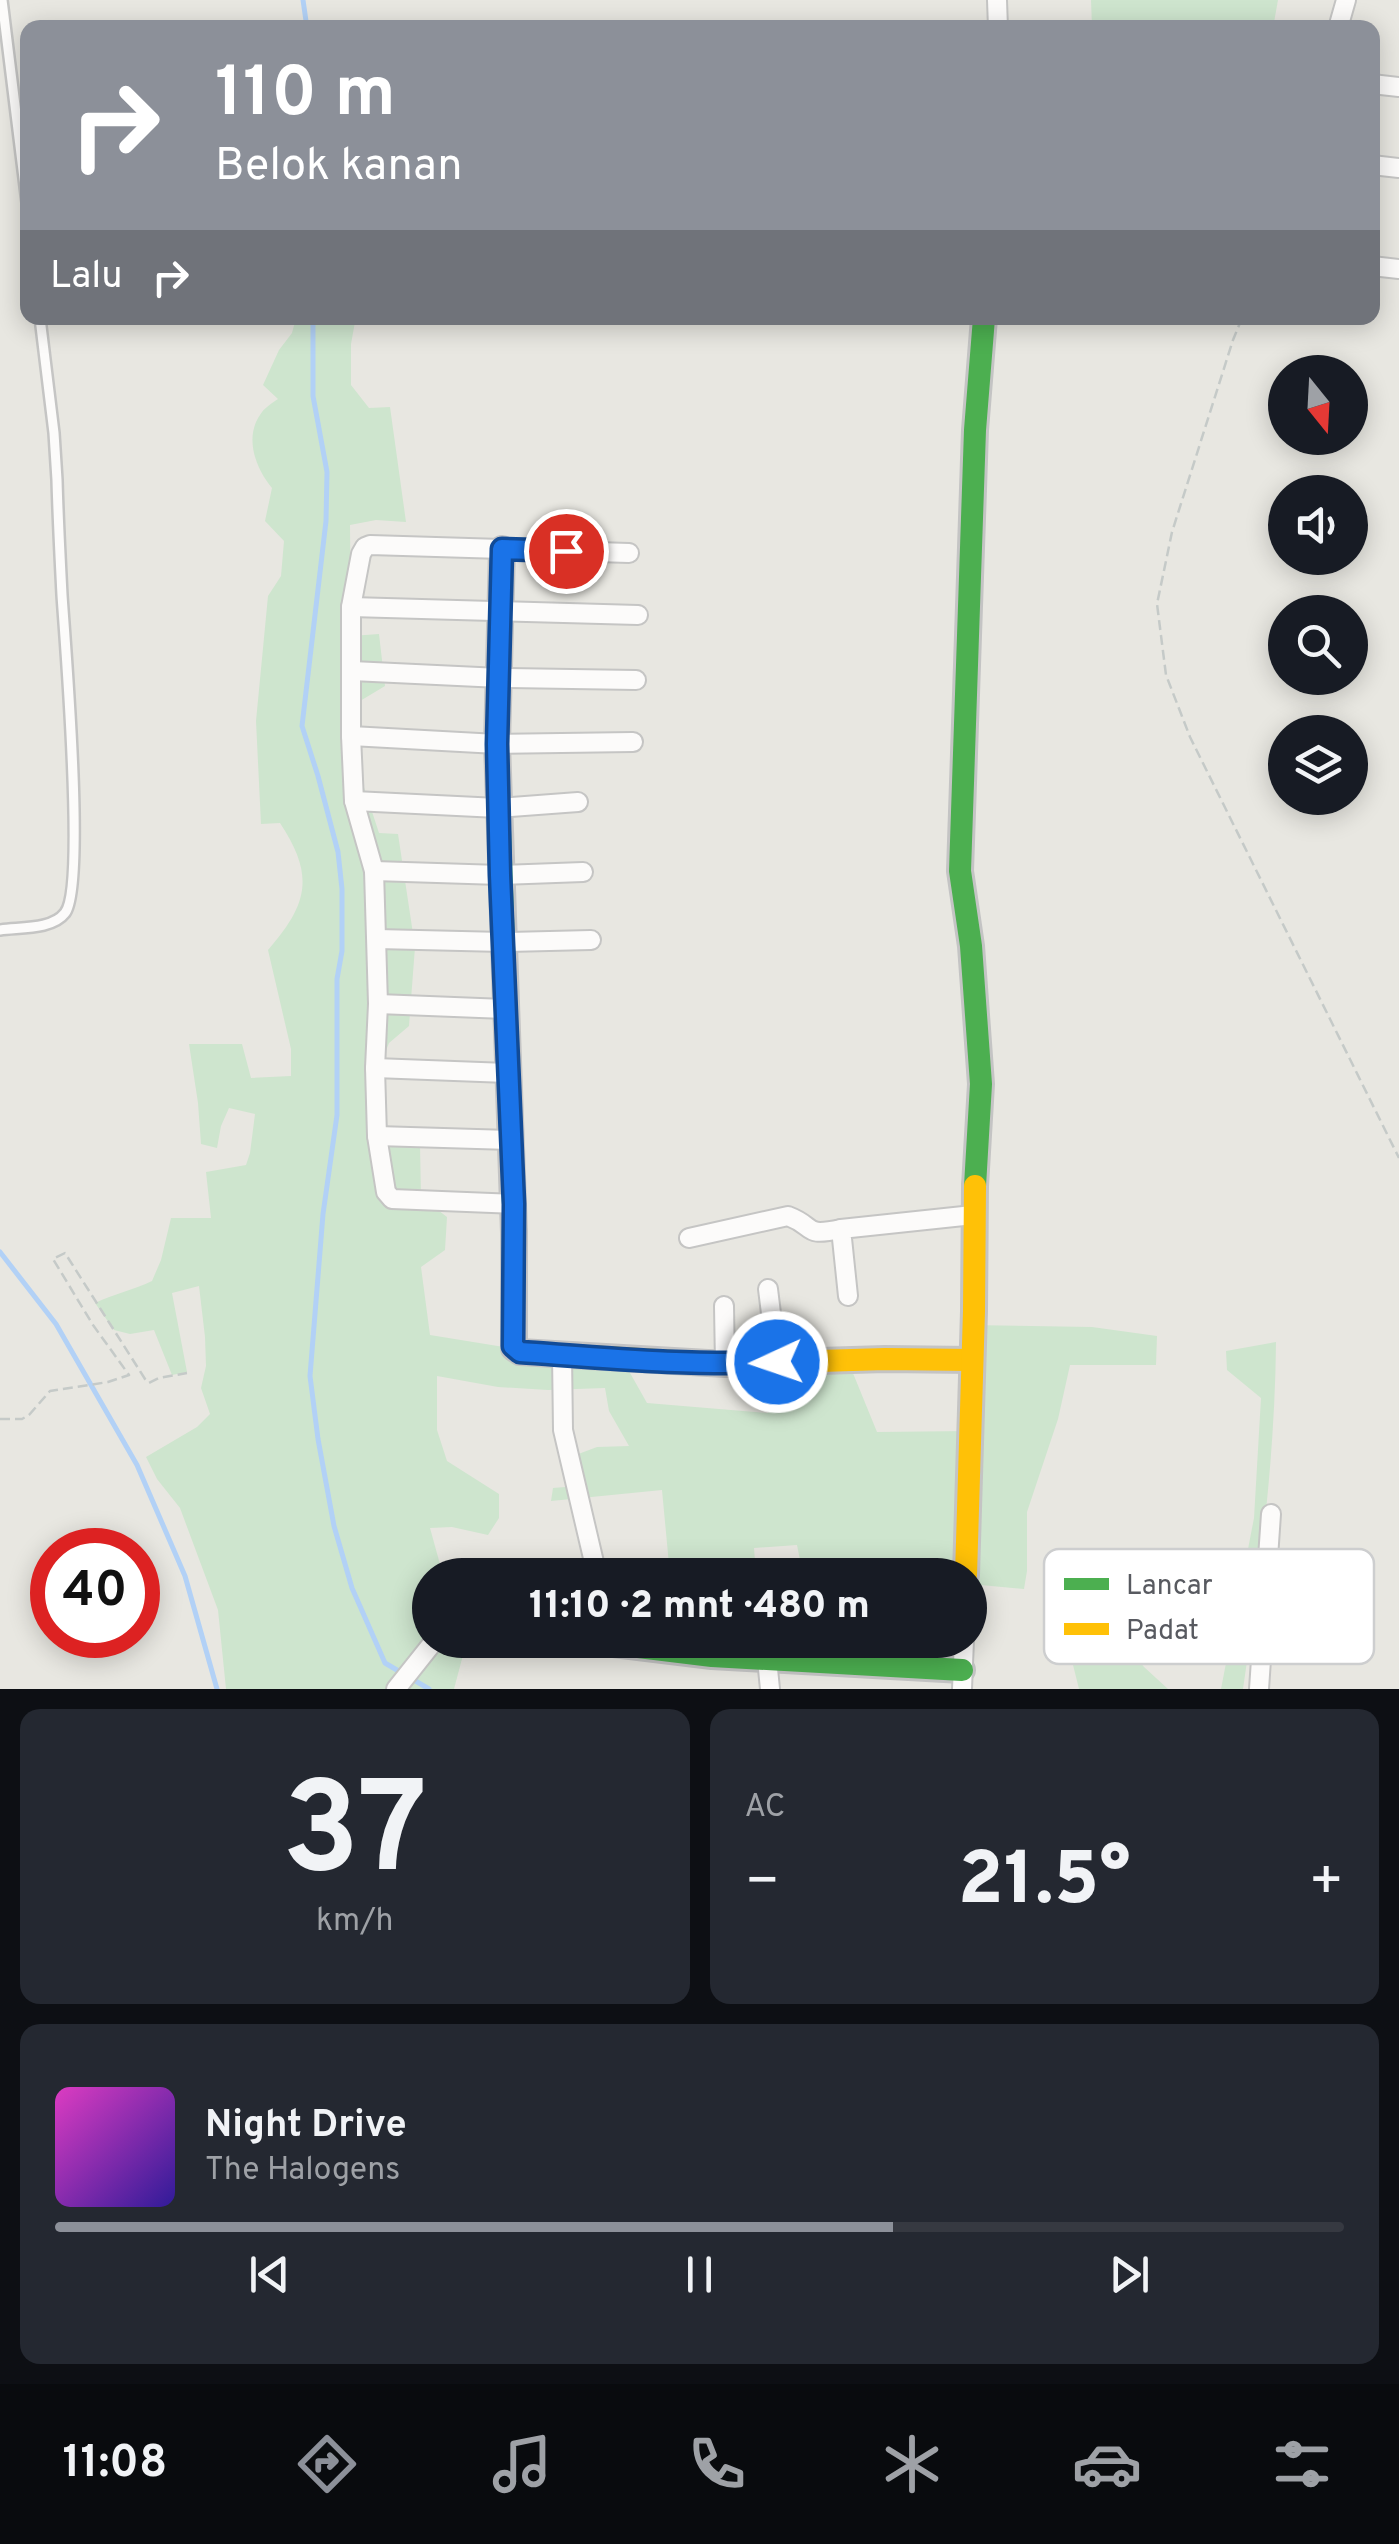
<!DOCTYPE html>
<html lang="id">
<head>
<meta charset="utf-8">
<style>
	body { margin:0; font-family:Overpass,sans-serif; background:#242831; color:#f1f3f6; height:100vh; display:flex; flex-direction:column; font-size:38px; white-space:nowrap }
	* { box-sizing:border-box; margin:0 }
	p { font-size:32px; color:#9ea1a6 }
	.icon { flex:none; width:55px; height:55px; fill:none; stroke:currentColor; stroke-width:2; stroke-linecap:round; stroke-linejoin:round }
	.map { position:relative; height:1689px; overflow:hidden }
	.details { display:flex; flex-direction:column; gap:20px; padding:20px; background:#0d0f14; flex:1 }
	.details>* { flex:none }
	.banner { position:absolute; left:20px; top:20px; width:1360px; height:305px; border-radius:20px; box-shadow:0 5px 25px #0003; background:#8c9099; color:#fff; overflow:hidden }
	.needle { width:65px; rotate:162deg }
	.tools { position:absolute; left:1268px; top:355px; display:grid; gap:20px }
	.tools a { display:grid; place-items:center; width:100px; height:100px; border-radius:50%; background:#171b24; box-shadow:0 5px 25px #0003; font-size:50px }
	.speed { position:absolute; left:30px; top:1528px; display:flex; gap:20px; font-size:50px; font-weight:700; text-align:center }
	.speed>* { display:grid; place-content:center; width:130px; height:130px; border-radius:50%; background:#171b24; box-shadow:0 5px 25px #0003; line-height:1 }
	.speed .limit { border:15px solid #d22; background:#fff; color:#111 }
	.pin { position:absolute; display:grid; place-items:center; width:85px; height:85px; color:#fff; margin:-42px; border:5px solid #fff; border-radius:50%; box-shadow:0 2px 10px #0007 }
	.me { position:absolute; width:110px; margin:-55px; rotate:267deg; stroke-linejoin:round; filter:drop-shadow(0 0 8px #0008) }
	.turn { display:flex; align-items:center; gap:35px; height:210px; padding:0 30px; font-size:45px }
	.turn .icon { width:130px; height:130px; stroke-width:2.5 }
	.turn b { display:block; font-size:70px; line-height:85px }
	.then { display:flex; align-items:center; height:95px; padding:0 30px; background:#0003; gap:20px; font-size:38px }
	.big { font-size:75px; font-weight:800; line-height:1.1 }
	.details .tile { flex:1; display:flex; flex-direction:column; justify-content:center; gap:15px; min-width:0; padding:0 35px; border-radius:20px; background:#242831 }
	.details .dial { align-items:center; gap:0 }
	.dial b { font-size:130px; line-height:1 }
	.song { display:flex; align-items:center; gap:30px }
	.cover { width:120px; height:120px; border-radius:15px; background:linear-gradient(135deg,hsl(310 70% 55%),hsl(250 70% 35%)) }
	.played { height:10px; border-radius:5px; background:linear-gradient(90deg,#8c9099 65%,#363941 65%) }
	.keys { display:flex; justify-content:space-around; direction:ltr }
	.heat { display:flex; justify-content:space-between; align-items:center; font-size:55px; direction:ltr }
	.details .tiles { flex:1; display:grid; gap:20px; grid-template-columns:1fr 1fr }
	.tile:last-child { grid-column:span 2 }
	.trip { position:absolute; left:412px; top:1558px; width:575px; height:100px; border-radius:50px; background:#171b24; box-shadow:0 5px 25px #0003; font-weight:800; line-height:100px; text-align:center }
	.dock { display:flex; height:160px; justify-content:space-around; align-items:center; background:#090b0e; color:#9ea1a6 }
	.dock .icon { width:70px; height:70px }
	.dock .on { color:#8c9099 }
	.dock b { font-size:45px; color:#f1f3f6 }
	.map>svg:first-child { display:block }
</style>
</head>
<body>
<div class="map">
<svg width="1399" height="1689" viewBox="0 0 1399 1689">
	<rect width="100%" height="100%" fill="#e8e7e1"/>
	<g fill="#cee5ce">
		<path d="M1091 0H1278L1273 28 1092 27Z"/>
		<path d="M296 318H376L355 322 351 344V385L369 408 390 407 406 522 376 520 350 525 351 636 379 634 385 686 345 710 356 763 379 833 398 834 415 947 409 1026 389 1043 375 1078 382 1126 420 1144 421 1197 447 1217 445 1250 421 1267 430 1335 601 1363 625 1364 647 1403 768 1413 759 1359 848 1361 877 1432 969 1431 968 1325 1092 1327 1157 1336 1156 1365H1070L1058 1419 1027 1512V1571L1024 1589 970 1584V1575H914L913 1565 868 1566 866 1575H803L797 1545 754 1548 756 1575H670L662 1490 551 1501 553 1488 578 1486 573 1456 597 1447 629 1446 609 1411 605 1388 548 1390 498 1387 437 1376V1430L447 1461 499 1494V1518L488 1535 452 1527 430 1528 443 1575H430V1640H467L454 1689H226L218 1610 180 1508 157 1479 146 1457 197 1427 210 1414 201 1388 206 1366 205 1337 199 1286 172 1293 187 1372 172 1375 154 1330 130 1334 114 1330 95 1303C114 1294 133 1290 152 1281L161 1260 171 1218H211L206 1172 246 1165 250 1153 255 1114 229 1108 221 1126 217 1148 201 1144 198 1103 189 1044H242L251 1078 291 1076V1049L268 950C308 904 315 876 280 823L261 824 256 721 268 596 281 576 284 541 265 521 272 488C256 469 244 438 260 415 264 408 272 403 278 399L263 385 279 350 292 333Z"/>
		<path d="M1276 1342C1275 1458 1260 1574 1243 1689H1221L1254 1518 1261 1398 1227 1370 1226 1351Z"/>
		<path d="M1087 1636H1118L1144 1667 1168 1689H1079L1071 1657Z"/>
	</g>
	<g fill="none" stroke-linecap="round" stroke-linejoin="round">
		<g stroke="#b2d1f6" stroke-width="5">
			<path d="M303 0 307 28"/>
			<path d="M313 318V396L327 472 326 521 302 726 318 776 338 852 342 889V951L337 979V1115L323 1214 310 1376 318 1439 334 1526 352 1588 385 1663 429 1689"/>
			<path d="M0 1252 56 1324 137 1465 185 1576 217 1689"/>
		</g>
		<g stroke="#c5c5c4" stroke-width="14">
			<g id="lane">
				<path d="M2 0 28 211"/>
				<path d="M0 930C19 927 52 930 65 913 86 887 65 642 62 595 60 556 58 518 57 480L54 433 40 318"/>
			</g>
		</g>
		<g stroke="#c5c5c4" stroke-width="22">
			<g id="street">
				<path d="M997 0 998 28"/>
				<path d="M1338 28 1346 0"/>
				<path d="M1372 84 1399 87"/>
				<path d="M1372 165 1399 168"/>
				<path d="M1372 266 1399 269"/>
				<path d="M351 607 638 615"/>
				<path d="M352 671 500 678 636 680"/>
				<path d="M351 736 497 744 633 742"/>
				<path d="M354 801 498 808 578 802"/>
				<path d="M374 871 500 875 583 872"/>
				<path d="M377 939 503 942 591 940"/>
				<path d="M378 1004 505 1009"/>
				<path d="M375 1068 507 1073"/>
				<path d="M377 1136 512 1140"/>
				<path d="M514 1204 392 1199 386 1192 377 1136 375 1068 378 1004 374 871 354 801 351 736V607L361 554 365 547 370 545 629 553"/>
				<path d="M689 1238 788 1216C817 1227 802 1237 841 1229"/>
				<path d="M768 1289 777 1362"/>
				<path d="M848 1296 841 1229 973 1215"/>
				<path d="M724 1306 725 1364"/>
				<path d="M562 1355 563 1430 597 1575"/>
				<path d="M806 1575 807 1573"/>
				<path d="M767 1659 770 1689"/>
				<path d="M804 1662 805 1640"/>
				<path d="M850 1665 853 1640"/>
				<path d="M396 1689 435 1640"/>
				<path d="M962 1689 964 1640"/>
				<path d="M1259 1689 1271 1514"/>
			</g>
		</g>
		<g stroke="#c4c4c4" stroke-width="28">
			<g id="fast">
				<path d="M502 549 497 744 514 1233"/>
				<path d="M975 1186 981 1084 971 946 960 871 975 430 984 318"/>
				<path d="M581 1640 712 1656 962 1670"/>
			</g>
		</g>
		<g stroke="#c4c4c4" stroke-width="28">
			<g id="slow">
				<path d="M514 1233V1348L520 1352 725 1364 885 1359 972 1360"/>
				<path d="M966 1575 974 1311 975 1186"/>
			</g>
		</g>
		<g stroke="#c5cac8" stroke-width="2.5" stroke-dasharray="10 5" stroke-linecap="butt">
			<path d="M1242 318 1233 340 1172 532 1157 604 1166 675 1190 737 1399 1158"/>
			<path d="M0 1419H22L29 1415 50 1391 108 1382 129 1375 93 1325 53 1259 65 1253 145 1379 149 1383 159 1378 187 1373"/>
		</g>
		<use href="#lane" stroke="#fcfbfa" stroke-width="9"/>
		<use href="#street" stroke="#fcfbfa" stroke-width="18"/>
		<use href="#fast" stroke="#4caf50" stroke-width="22"/>
		<use href="#slow" stroke="#ffc107" stroke-width="22"/>
	</g>
	<g fill="none" stroke-linecap="round" stroke-linejoin="round">
		<g stroke="#114b97" stroke-width="25">
			<path id="route" d="M566 551 502 549 497 744 500 875 514 1204 513 1346 520 1352C606 1358 691 1366 777 1362"/>
		</g>
		<use href="#route" stroke="#1a73e8" stroke-width="18"/>
	</g>
	<rect x="1044" y="1549" width="330" height="115" rx="15" fill="#fff" stroke="#cdcecf" stroke-width="2.5"/>
	<rect x="1064" y="1578" width="45" height="12" fill="#4caf50"/>
	<rect x="1064" y="1623" width="45" height="12" fill="#ffc107"/>
	<g font-size="28" fill="#585a60">
		<text x="1126" y="1594">Lancar</text>
		<text x="1126" y="1639">Padat</text>
	</g>
</svg>
<div class="tools">
<a><svg class="needle" viewBox="-14 -14 28 28"><path d="M0-13l5 13h-10z" fill="#e53935"/><path d="M0 13l5-13h-10z" fill="#9ea1a6"/></svg></a>
<a><svg class="icon" aria-label="sound" viewBox="0 0 24 24"><path d="M4 9h4l5-4v14l-5-4H4zM17 9q2 3 0 6"/></svg></a>
<a><svg class="icon" aria-label="search" viewBox="0 0 24 24"><circle cx="10" cy="10" r="6"/><path d="M15 15l6 6"/></svg></a>
<a><svg class="icon" aria-label="layers" viewBox="0 0 24 24"><path d="M12 4l9 5-9 5-9-5zM3 14l9 5 9-5"/></svg></a>
</div>
<div class="speed"><div class="limit">40</div></div>
<div class="pin" style="left:566px;top:551px;background:#d93025"><svg class="icon" aria-label="arrive" viewBox="0 0 24 24"><path d="M6 21V4h12l-3 4 3 4H6"/></svg></div>
<svg class="me" style="left:777px;top:1362px" viewBox="-20 -20 40 40"><circle r="17" fill="#1a73e8" stroke="#fff" stroke-width="3"/><path d="M0-11L8 9 0 5-8 9z" fill="#fff"/></svg>
<div class="trip">11:10 · 2 mnt · 480 m</div>
<div class="banner">
<div class="turn"><svg class="icon" aria-label="right" viewBox="0 0 24 24"><path d="M7 20v-9h11M14 6l5 5-5 5"/></svg><div><b>110 m</b>Belok kanan</div></div>
<div class="then">Lalu<svg class="icon" aria-label="right" viewBox="0 0 24 24"><path d="M7 20v-9h11M14 6l5 5-5 5"/></svg></div>
</div>
</div>
<section class="details">
<div class="tiles">
<div class="tile dial"><b>37</b><p>km/h</p></div>
<div class="tile"><p>AC</p>
<div class="heat"><a>−</a><b class="big">21.5°</b><a>+</a></div>
</div>
<div class="tile">
<div class="song"><i class="cover"></i><div><b>Night Drive</b><p>The Halogens</p></div></div>
<div class="played"></div>
<div class="keys"><svg class="icon" aria-label="previous" viewBox="0 0 24 24"><path d="M18 5L8 12l10 7zM5 5v14"/></svg><svg class="icon" aria-label="pause" viewBox="0 0 24 24"><path d="M8 5v14M16 5v14"/></svg><svg class="icon" aria-label="next" viewBox="0 0 24 24"><path d="M6 5l10 7-10 7zM19 5v14"/></svg></div>
</div>
</div>
</section>
<nav class="dock">
<b>11:08</b>
<svg class="icon on" aria-label="directions" viewBox="0 0 24 24"><path d="M12 3l9 9-9 9-9-9zM9 14v-3h6M13 9l2 2-2 2"/></svg>
<svg class="icon" aria-label="music" viewBox="0 0 24 24"><path d="M9 18V5l10-2v13"/><circle cx="6" cy="18" r="3"/><circle cx="16" cy="16" r="3"/></svg>
<svg class="icon" aria-label="phone" viewBox="0 0 24 24"><path d="M5 4h4l2 5-3 2q2 4 5 5l2-3 5 2v4C11 20 4 13 5 4z"/></svg>
<svg class="icon" aria-label="climate" viewBox="0 0 24 24"><path d="M12 3v18M4 7l16 10M4 17L20 7"/></svg>
<svg class="icon" aria-label="car" viewBox="0 0 24 24"><path d="M5 17H2v-5l4-1 3-4h7l3 4 3 1v5h-3M9 17h6M6 11h13"/><circle cx="7" cy="17" r="2"/><circle cx="17" cy="17" r="2"/></svg>
<svg class="icon" aria-label="filters" viewBox="0 0 24 24"><path d="M4 7h16M4 17h16"/><circle cx="9" cy="7" r="2"/><circle cx="15" cy="17" r="2"/></svg>
</nav>
</body>
</html>
